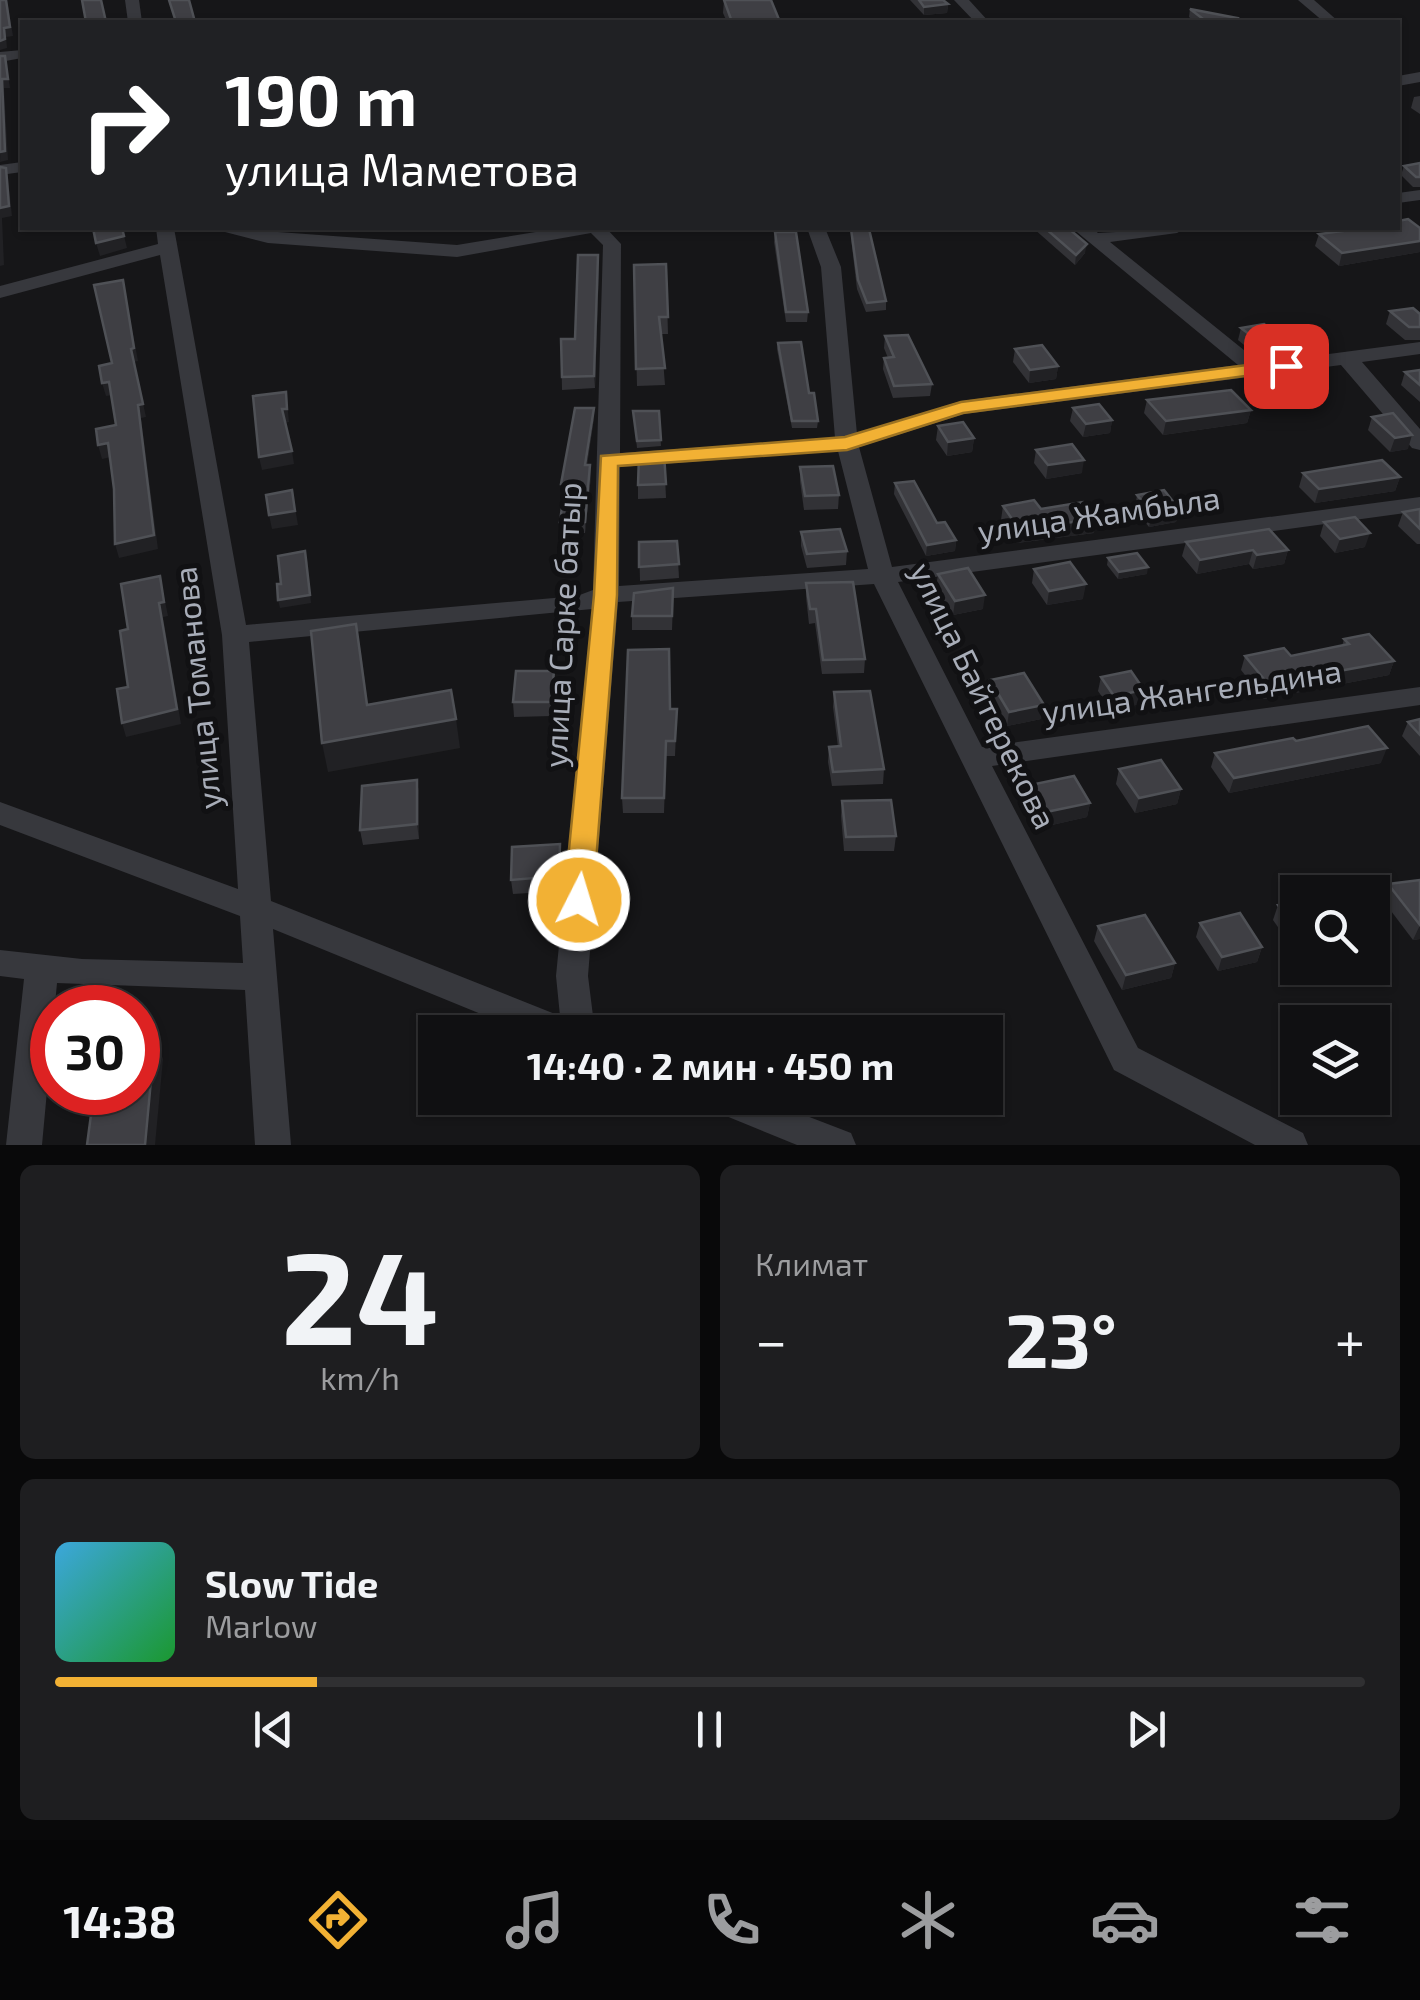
<!DOCTYPE html>
<html lang="ru">
<head>
<meta charset="utf-8">
<style>
	body { margin:0; font-family:"Exo 2",sans-serif; background:#1e1e20; color:#f1f3f6; height:100vh; display:flex; flex-direction:column; font-size:38px; white-space:nowrap }
	* { box-sizing:border-box; margin:0 }
	p { font-size:32px; color:#9c9d9f }
	.icon { flex:none; width:55px; height:55px; fill:none; stroke:currentColor; stroke-width:2; stroke-linecap:round; stroke-linejoin:round }
	.map { position:relative; height:1145px; overflow:hidden }
	.panel { display:flex; flex-direction:column; gap:20px; padding:20px; background:#09090a; flex:1 }
	.panel>* { flex:none }
	.banner { position:absolute; left:20px; top:20px; width:1380px; height:210px; border-radius:0px; box-shadow:0 2px 8px #0004,0 0 0 2px #303032; background:#202124; color:#fff; overflow:hidden }
	.controls { position:absolute; left:1280px; top:875px; display:grid; gap:20px }
	.controls a { display:grid; place-items:center; width:110px; height:110px; border-radius:0px; background:#101012; box-shadow:0 2px 8px #0004,0 0 0 2px #303032; font-size:50px }
	.speed { position:absolute; left:30px; top:985px; display:flex; gap:20px; font-size:50px; font-weight:700; text-align:center }
	.speed>* { display:grid; place-content:center; width:130px; height:130px; border-radius:50%; background:#101012; box-shadow:0 2px 8px #0004,0 0 0 2px #303032; line-height:1 }
	.speed .limit { border:15px solid #d22; background:#fff; color:#111 }
	.pin { position:absolute; display:grid; place-items:center; width:85px; height:85px; color:#fff; margin:-42px; border-radius:20px; box-shadow:0 5px 15px #0006 }
	.me { position:absolute; width:110px; margin:-55px; rotate:5deg; stroke-linejoin:round; filter:drop-shadow(0 0 8px #0008) }
	.turn { display:flex; align-items:center; gap:35px; height:210px; padding:0 40px; font-size:45px }
	.turn .icon { width:130px; height:130px; stroke-width:2.5 }
	.turn b { display:block; font-size:70px; line-height:85px }
	.big { font-size:75px; font-weight:700; line-height:1.1 }
	.panel .card { flex:1; display:flex; flex-direction:column; justify-content:center; gap:15px; min-width:0; padding:0 35px; border-radius:15px; background:#1e1e20 }
	.panel .dial { align-items:center; gap:0 }
	.dial b { font-size:130px; line-height:1 }
	.song { display:flex; align-items:center; gap:30px }
	.cover { width:120px; height:120px; border-radius:15px; background:linear-gradient(135deg,hsl(200 70% 55%),hsl(130 70% 35%)) }
	.played { height:10px; border-radius:5px; background:linear-gradient(90deg,#f2b134 20%,#303032 20%) }
	.keys { display:flex; justify-content:space-around; direction:ltr }
	.heat { display:flex; justify-content:space-between; align-items:center; font-size:55px; direction:ltr }
	.panel .tiles { flex:1; display:grid; gap:20px; grid-template-columns:1fr 1fr }
	.card:last-child { grid-column:span 2 }
	.trip { position:absolute; left:418px; top:1015px; width:585px; height:100px; border-radius:0px; background:#101012; box-shadow:0 2px 8px #0004,0 0 0 2px #303032; font-weight:700; line-height:100px; text-align:center }
	.tab-bar { display:flex; height:160px; justify-content:space-around; align-items:center; background:#060607; color:#9c9d9f }
	.tab-bar .icon { width:70px; height:70px }
	.tab-bar .current { color:#f2b134 }
	.tab-bar b { font-size:45px; color:#f1f3f6 }
	.map>svg:first-child { display:block }
</style>
</head>
<body>
<div class="map">
<svg width="1420" height="1145" viewBox="0 0 1420 1145">
	<rect width="100%" height="100%" fill="#161618"/>
	<g fill="none" stroke-linecap="round" stroke-linejoin="round">
		<g fill="#37383d" fill-rule="evenodd">
			<path d="M125 0H139L142 22H128Z"/>
			<path d="M954 0H969L989 22H975Z"/>
			<path d="M1298 0H1314L1339 22H1324Z"/>
			<path d="M22 50V58L0 62V52Z"/>
			<path d="M1420 72V82L1398 86V76Z"/>
			<path d="M22 162V172L0 175V165Z"/>
			<path d="M1420 190V200L1398 203V193Z"/>
			<path d="M156 228H174L246 625 577 596 593 590 603 245 591 233 457 257 268 243 225 232 222 228 457 245 560 228H606L621 244 620 453 835 438 821 267 807 228H825L841 267 857 434 961 401 1238 365 1072 228H1092L1098 233 1186 228 1177 233 1110 242 1260 363 1420 342V354L1362 362 1420 429V450L1412 448 1341 365 964 414 859 447 892 567 1420 497V511L898 582 982 747 1420 687V705L992 766 1138 1048 1303 1133 1308 1145H1255L1114 1070 874 584 618 602 588 976 595 1032H525L273 929 291 1145H255L245 990 57 983 42 1145H6L24 979 0 976V950L82 959 243 963 240 916 0 825V802L238 889 222 635 160 255 0 298V286L158 244ZM838 451 868 569 619 586 620 467ZM592 609 556 976 560 1016 271 901 249 642Z"/>
			<path d="M703 1098H760L851 1133 856 1145H797L709 1109Z"/>
		</g>
	</g>
	<g fill="#323236">
		<path d="M724 0 780 22H727L723 13Z"/>
		<path d="M910 0H943L948 4 947 13 924 15Z"/>
		<path d="M1190 9 1237 18 1236 22H1195L1189 17Z"/>
		<path d="M1420 96V114L1411 108 1414 97Z"/>
		<path d="M1420 163V187H1413L1401 175 1404 166Z"/>
		<path d="M1033 228H1068L1085 253 1075 265Z"/>
		<path d="M1420 228V252L1339 266 1315 246 1319 234Z"/>
		<path d="M851 229 886 301V310L866 312 857 289 851 238Z"/>
		<path d="M775 232 808 312 807 322H786L774 242Z"/>
		<path d="M666 264 668 334H661L665 385 637 386 634 265Z"/>
		<path d="M599 266 595 388 562 390 561 339H575Z"/>
		<path d="M1390 311 1420 314V340H1405L1386 324Z"/>
		<path d="M1241 328 1285 343 1282 356 1261 359 1238 340Z"/>
		<path d="M885 336 932 384 930 396 893 398 883 369 884 358H888L884 348Z"/>
		<path d="M778 343 818 421 817 428H792L777 349Z"/>
		<path d="M1015 349 1058 366 1056 379 1029 383 1013 362Z"/>
		<path d="M1420 370V402L1401 385 1405 372Z"/>
		<path d="M1147 400 1251 410 1247 423 1163 435 1144 413Z"/>
		<path d="M1073 408 1112 420 1110 433 1083 437 1070 421Z"/>
		<path d="M633 411H659L661 446 637 448Z"/>
		<path d="M1372 417 1408 449 1390 452 1368 430Z"/>
		<path d="M594 418 587 465H590L591 476 585 533H561L560 522 563 494H561V484Z"/>
		<path d="M938 426 974 438 972 452 947 456 936 440Z"/>
		<path d="M1036 450 1082 473 1046 479 1034 463Z"/>
		<path d="M664 454 666 498 638 499V485Z"/>
		<path d="M800 467 839 495 838 509 804 510 800 481Z"/>
		<path d="M1303 473 1400 477 1395 491 1315 503 1299 487Z"/>
		<path d="M895 483 956 540 955 551 926 556 894 494Z"/>
		<path d="M1137 495 1179 509 1176 522 1149 527 1135 509Z"/>
		<path d="M1003 506 1041 509 1094 533 1017 543 1001 520Z"/>
		<path d="M1420 509V544H1417L1398 526 1403 512Z"/>
		<path d="M1324 522 1365 547 1335 553 1320 536Z"/>
		<path d="M801 532 847 551 846 565 807 568 801 546Z"/>
		<path d="M677 541 679 578 640 581 639 542Z"/>
		<path d="M1186 542 1288 550 1284 564 1253 569 1249 564 1197 574 1182 556Z"/>
		<path d="M1108 558 1147 574 1118 579 1107 565Z"/>
		<path d="M1034 569 1083 599 1047 605 1032 583Z"/>
		<path d="M938 574 983 609 953 615 936 588Z"/>
		<path d="M806 583 865 659 864 673 822 674 815 623 809 624 806 597Z"/>
		<path d="M673 602 672 630H632V616Z"/>
		<path d="M1344 639 1394 661 1389 675 1264 699 1241 670 1245 656H1291L1342 646Z"/>
		<path d="M554 671 555 685 552 716 514 717 513 702Z"/>
		<path d="M1101 677 1141 704 1111 710 1098 691Z"/>
		<path d="M990 680 1041 719 1007 726 988 694Z"/>
		<path d="M834 692 884 769 883 784 832 786 828 762 829 747H838L833 707Z"/>
		<path d="M677 709 675 756H666L664 813H623L622 798Z"/>
		<path d="M1420 719V756L1402 736 1408 722Z"/>
		<path d="M1296 741 1381 763 1229 793 1211 767 1215 753Z"/>
		<path d="M1119 769 1181 789 1177 804 1135 813 1116 784Z"/>
		<path d="M417 780 419 794V839L363 845 360 830Z"/>
		<path d="M1030 785 1090 803 1087 817 1043 827 1027 800Z"/>
		<path d="M842 801 896 836 894 851H844L841 816Z"/>
		<path d="M561 859V891L513 894 511 880Z"/>
		<path d="M1420 880V939L1413 940 1382 899 1388 884Z"/>
		<path d="M1298 901V956L1273 920 1278 905Z"/>
		<path d="M1200 923 1262 947 1257 962 1218 971 1196 937Z"/>
		<path d="M1098 926 1175 963 1171 978 1122 990 1094 941Z"/>
	</g>
	<g fill="#212124">
		<path d="M7 0 13 36 6 37 7 48 0 50V41L4 28Z"/>
		<path d="M948 4 947 13 924 15V7Z"/>
		<path d="M5 56 10 88H4L8 160 0 162 2 79Z"/>
		<path d="M6 168 8 178 12 216 2 218 4 265 0 266V208Z"/>
		<path d="M122 228 127 248 100 256 96 243Z"/>
		<path d="M1420 241V252L1339 266 1342 253Z"/>
		<path d="M1087 244 1085 253 1075 265 1076 255Z"/>
		<path d="M598 255 599 266 595 388 594 376Z"/>
		<path d="M123 280 138 361 134 362 146 417 141 418 158 549 119 558 115 544 138 405Z"/>
		<path d="M1285 343 1282 356 1261 359 1264 346Z"/>
		<path d="M1058 366 1056 379 1029 383 1030 370Z"/>
		<path d="M109 382 113 395 106 396 102 383Z"/>
		<path d="M286 392 289 422 284 423 282 409Z"/>
		<path d="M594 408V418L585 476V465Z"/>
		<path d="M1251 410 1247 423 1163 435 1166 421Z"/>
		<path d="M1112 420 1110 433 1083 437 1086 424Z"/>
		<path d="M1412 435 1408 449 1390 452 1395 438Z"/>
		<path d="M974 438 972 452 947 456 948 442Z"/>
		<path d="M108 443 111 457 102 459 98 445Z"/>
		<path d="M292 451 294 464 262 470 259 457Z"/>
		<path d="M1084 460 1082 473 1046 479 1048 465Z"/>
		<path d="M590 465 591 476 585 533V522Z"/>
		<path d="M1400 477 1395 491 1315 503 1319 489Z"/>
		<path d="M292 490 298 525 272 529 269 515Z"/>
		<path d="M1179 509 1176 522 1149 527 1152 513Z"/>
		<path d="M1096 519 1094 533 1017 543 1019 529Z"/>
		<path d="M1370 533 1365 547 1335 553 1340 539Z"/>
		<path d="M956 540 955 551 926 556 927 545Z"/>
		<path d="M1253 550 1249 564 1197 574 1200 560Z"/>
		<path d="M1288 550 1284 564 1253 569 1257 555Z"/>
		<path d="M307 558 311 603 280 608 278 600Z"/>
		<path d="M1148 567 1147 574 1118 579 1119 572Z"/>
		<path d="M160 576 168 616 163 617 181 724 126 737 122 723 159 603Z"/>
		<path d="M1086 584 1083 599 1047 605 1049 591Z"/>
		<path d="M985 595 983 609 953 615 955 601Z"/>
		<path d="M356 624 361 652 372 733 367 705Z"/>
		<path d="M1394 661 1389 675 1264 699 1268 684Z"/>
		<path d="M554 671 555 685 552 716 551 702Z"/>
		<path d="M1144 690 1141 704 1111 710 1114 696Z"/>
		<path d="M1044 705 1041 719 1007 726 1009 712Z"/>
		<path d="M456 719 460 748 328 772 322 743Z"/>
		<path d="M1387 748 1381 763 1229 793 1234 778Z"/>
		<path d="M417 780 419 794V839L417 824Z"/>
		<path d="M1181 789 1177 804 1135 813 1139 798Z"/>
		<path d="M1090 803 1087 817 1043 827 1046 812Z"/>
		<path d="M1420 925V939L1413 940Z"/>
		<path d="M1262 947 1257 962 1218 971 1222 957Z"/>
		<path d="M1175 963 1171 978 1122 990 1126 975Z"/>
		<path d="M155 1037 163 1059 155 1145H145Z"/>
	</g>
	<g fill="#3f3f44" stroke="#4f5156" stroke-width="2.5">
		<path d="M0 0H6L10 27 4 28 5 39 0 41Z"/>
		<path d="M82 0H101L106 22H86Z"/>
		<path d="M169 0H189L195 22H176Z"/>
		<path d="M724 0H771L780 22H732Z"/>
		<path d="M919 0H943L948 4 924 7Z"/>
		<path d="M1190 9 1237 18 1232 22H1207Z"/>
		<path d="M0 56H5L8 79H2L5 151 0 152Z"/>
		<path d="M1420 163V177H1416L1404 166Z"/>
		<path d="M0 167 6 168 9 206 0 208Z"/>
		<path d="M1408 219 1420 228V241L1342 253 1319 234 1366 228H1398V221Z"/>
		<path d="M93 228H122L124 236 96 243Z"/>
		<path d="M1045 228H1068L1087 244 1076 255Z"/>
		<path d="M851 229H869L886 301 867 303 858 280Z"/>
		<path d="M775 232H796L808 312H786Z"/>
		<path d="M578 255H598L594 376 562 377 561 339H575Z"/>
		<path d="M666 264 668 317H659L665 368 636 369 634 265Z"/>
		<path d="M123 280 134 348 131 349 143 404 138 405 154 535 115 544 114 489 108 443 98 445 96 429 116 425 109 382 102 383 99 366 112 363 94 285Z"/>
		<path d="M1413 308 1420 314V327H1409L1390 311Z"/>
		<path d="M1264 324 1285 343 1264 346 1241 328Z"/>
		<path d="M908 335 932 384 894 386 884 358 894 357 885 336Z"/>
		<path d="M801 342 809 393H814L818 421H792L778 343Z"/>
		<path d="M1042 345 1058 366 1030 370 1015 349Z"/>
		<path d="M1420 370V385L1405 372Z"/>
		<path d="M1231 390 1251 410 1166 421 1147 400Z"/>
		<path d="M286 392 287 409H282L292 451 259 457 253 396Z"/>
		<path d="M1099 404 1112 420 1086 424 1073 408Z"/>
		<path d="M575 408H594L585 465H590L585 522H560L565 484H561Z"/>
		<path d="M633 411H659L661 440 637 441Z"/>
		<path d="M1393 413 1412 435 1395 438 1372 417Z"/>
		<path d="M963 422 974 438 948 442 938 426Z"/>
		<path d="M1072 444 1084 460 1048 465 1036 450Z"/>
		<path d="M664 454 666 484 638 485 639 456Z"/>
		<path d="M1382 460 1400 477 1319 489 1303 473Z"/>
		<path d="M833 466 839 495 805 496 800 467Z"/>
		<path d="M914 481 937 523 945 522 956 540 927 545 895 483Z"/>
		<path d="M292 490 295 511 269 515 266 495Z"/>
		<path d="M1164 490 1179 509 1152 513 1137 495Z"/>
		<path d="M1034 500 1041 509 1083 502 1096 519 1019 529 1003 506Z"/>
		<path d="M1420 509V529L1403 512Z"/>
		<path d="M1355 517 1370 533 1340 539 1324 522Z"/>
		<path d="M840 529 847 551 807 554 801 532Z"/>
		<path d="M1269 529 1288 550 1257 555 1253 550 1200 560 1186 542Z"/>
		<path d="M677 541 679 564 639 567V542Z"/>
		<path d="M305 551 310 595 278 600 277 584H281L278 556Z"/>
		<path d="M1137 553 1148 567 1119 572 1108 558Z"/>
		<path d="M1070 562 1086 584 1049 591 1034 569Z"/>
		<path d="M968 568 985 595 955 601 938 574Z"/>
		<path d="M160 576 164 602 159 603 177 709 122 723 117 689 128 687 120 631 128 629 121 584Z"/>
		<path d="M853 582 865 659 823 660 816 609H810L806 583Z"/>
		<path d="M673 588 672 616H632L634 593Z"/>
		<path d="M356 624 367 705 451 690 456 719 322 743 311 631Z"/>
		<path d="M1369 634 1394 661 1268 684 1245 656 1284 648 1291 656 1349 644 1344 639Z"/>
		<path d="M669 649 670 709H677L675 741H666L664 798H622L628 650Z"/>
		<path d="M516 671H554L551 702H513Z"/>
		<path d="M1131 671 1144 690 1114 696 1101 677Z"/>
		<path d="M1024 673 1044 705 1009 712 990 680Z"/>
		<path d="M870 691 884 769 833 772 829 747 841 746 834 692Z"/>
		<path d="M1420 719V735L1408 722Z"/>
		<path d="M1368 726 1387 748 1234 778 1215 753 1293 738 1296 741Z"/>
		<path d="M1161 760 1181 789 1139 798 1119 769Z"/>
		<path d="M1074 776 1090 803 1046 812 1030 785Z"/>
		<path d="M417 780V824L360 830 362 786Z"/>
		<path d="M891 800 896 836 846 837 842 801Z"/>
		<path d="M560 844 559 876 511 880 512 847Z"/>
		<path d="M1420 880V925L1388 884Z"/>
		<path d="M1298 901V933L1278 905Z"/>
		<path d="M1240 913 1262 947 1222 957 1200 923Z"/>
		<path d="M1145 915 1175 963 1126 975 1098 926Z"/>
		<path d="M155 1037 145 1145H87L94 1092H138V1040Z"/>
	</g>
	<path fill="#f2b134" stroke="#9d7322" stroke-width="2.5" d="M1286 360 1292 361V370L963 413 847 450 618 466 617 595 593 900 589 908H569L564 900 594 595 601 456 845 437 961 402Z"/>
	<g text-anchor="middle" stroke-width="10" stroke-linejoin="round" paint-order="stroke">
		<g font-size="32" fill="#a8adb8" stroke="#111113">
			<text transform="translate(1099 515) rotate(-8)" y="11">улица Жамбыла</text>
			<text transform="translate(563 625) rotate(-87)" y="11">улица Сарке батыр</text>
			<text transform="translate(198 688) rotate(-96)" y="11">улица Томанова</text>
			<text transform="translate(1192 692) rotate(-8)" y="11">улица Жангельдина</text>
			<text transform="translate(983 696) rotate(64)" y="11">улица Байтерекова</text>
		</g>
	</g>
</svg>
<div class="controls">
<a><svg class="icon" aria-label="search" viewBox="0 0 24 24"><circle cx="10" cy="10" r="6"/><path d="M15 15l6 6"/></svg></a>
<a><svg class="icon" aria-label="layers" viewBox="0 0 24 24"><path d="M12 4l9 5-9 5-9-5zM3 14l9 5 9-5"/></svg></a>
</div>
<div class="speed"><div class="limit">30</div></div>
<div class="pin" style="left:1286px;top:366px;background:#d93025"><svg class="icon" aria-label="arrive" viewBox="0 0 24 24"><path d="M6 21V4h12l-3 4 3 4H6"/></svg></div>
<svg class="me" style="left:579px;top:900px" viewBox="-20 -20 40 40"><circle r="17" fill="#f2b134" stroke="#fff" stroke-width="3"/><path d="M0-11L8 9 0 5-8 9z" fill="#fff"/></svg>
<div class="trip">14:40 · 2 мин · 450 m</div>
<div class="banner">
<div class="turn"><svg class="icon" aria-label="right" viewBox="0 0 24 24"><path d="M7 20v-9h11M14 6l5 5-5 5"/></svg><div><b>190 m</b>улица Маметова</div></div>
</div>
</div>
<section class="panel">
<div class="tiles">
<div class="card dial"><b>24</b><p>km/h</p></div>
<div class="card"><p>Климат</p>
<div class="heat"><a>−</a><b class="big">23°</b><a>+</a></div>
</div>
<div class="card">
<div class="song"><i class="cover"></i><div><b>Slow Tide</b><p>Marlow</p></div></div>
<div class="played"></div>
<div class="keys"><svg class="icon" aria-label="previous" viewBox="0 0 24 24"><path d="M18 5L8 12l10 7zM5 5v14"/></svg><svg class="icon" aria-label="pause" viewBox="0 0 24 24"><path d="M8 5v14M16 5v14"/></svg><svg class="icon" aria-label="next" viewBox="0 0 24 24"><path d="M6 5l10 7-10 7zM19 5v14"/></svg></div>
</div>
</div>
</section>
<nav class="tab-bar">
<b>14:38</b>
<svg class="icon current" aria-label="directions" viewBox="0 0 24 24"><path d="M12 3l9 9-9 9-9-9zM9 14v-3h6M13 9l2 2-2 2"/></svg>
<svg class="icon" aria-label="music" viewBox="0 0 24 24"><path d="M9 18V5l10-2v13"/><circle cx="6" cy="18" r="3"/><circle cx="16" cy="16" r="3"/></svg>
<svg class="icon" aria-label="phone" viewBox="0 0 24 24"><path d="M5 4h4l2 5-3 2q2 4 5 5l2-3 5 2v4C11 20 4 13 5 4z"/></svg>
<svg class="icon" aria-label="climate" viewBox="0 0 24 24"><path d="M12 3v18M4 7l16 10M4 17L20 7"/></svg>
<svg class="icon" aria-label="car" viewBox="0 0 24 24"><path d="M5 17H2v-5l4-1 3-4h7l3 4 3 1v5h-3M9 17h6M6 11h13"/><circle cx="7" cy="17" r="2"/><circle cx="17" cy="17" r="2"/></svg>
<svg class="icon" aria-label="filters" viewBox="0 0 24 24"><path d="M4 7h16M4 17h16"/><circle cx="9" cy="7" r="2"/><circle cx="15" cy="17" r="2"/></svg>
</nav>
</body>
</html>
